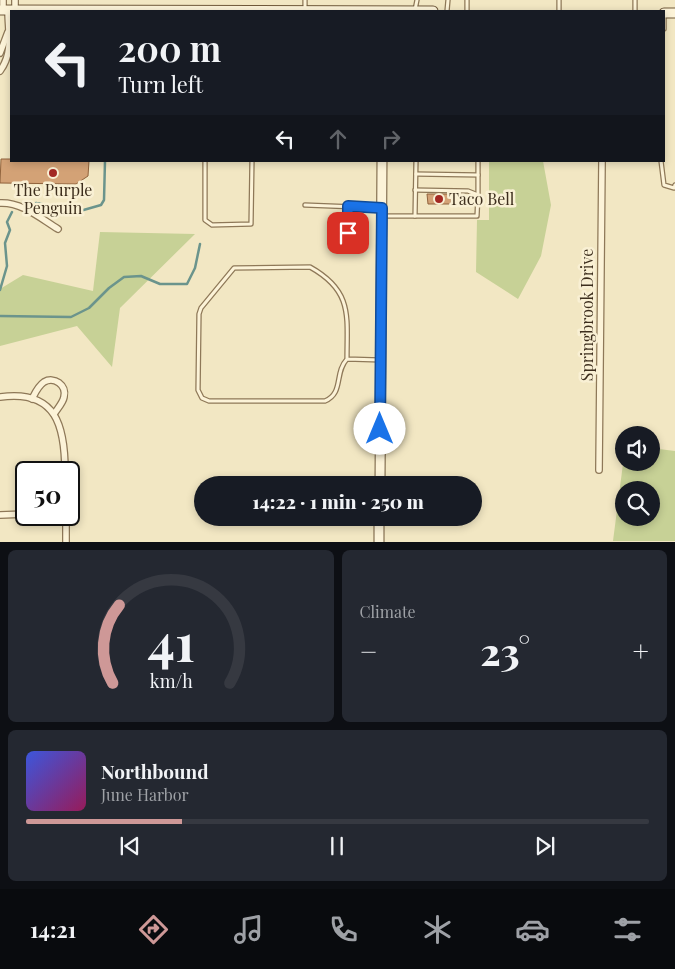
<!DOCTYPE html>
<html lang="en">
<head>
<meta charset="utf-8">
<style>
	body { margin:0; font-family:"Playfair Display",serif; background:#242831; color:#f1f3f6; height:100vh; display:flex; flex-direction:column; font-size:19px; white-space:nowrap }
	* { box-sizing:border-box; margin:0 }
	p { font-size:16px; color:#9ea1a6 }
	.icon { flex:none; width:28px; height:28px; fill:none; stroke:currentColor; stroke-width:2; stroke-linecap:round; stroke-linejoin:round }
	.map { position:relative; height:542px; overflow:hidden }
	.drawer { display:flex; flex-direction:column; gap:8px; padding:8px; background:#0d0f14; flex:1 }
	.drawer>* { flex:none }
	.hud { position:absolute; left:10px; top:10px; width:655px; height:152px; border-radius:0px; box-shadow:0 2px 8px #0003; background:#171b24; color:#f1f3f6; overflow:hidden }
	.fabs { position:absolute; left:615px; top:426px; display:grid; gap:10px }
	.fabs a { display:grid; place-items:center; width:45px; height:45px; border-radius:50%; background:#171b24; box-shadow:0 2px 8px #0003; font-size:25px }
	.speed { position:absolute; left:15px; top:461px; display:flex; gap:10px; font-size:25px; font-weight:700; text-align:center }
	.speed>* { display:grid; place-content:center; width:65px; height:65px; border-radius:50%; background:#171b24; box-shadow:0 2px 8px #0003; line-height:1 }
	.speed .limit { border:2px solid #111; border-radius:8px; background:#fff; color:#111 }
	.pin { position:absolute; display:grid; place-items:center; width:42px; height:42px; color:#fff; margin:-21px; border-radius:10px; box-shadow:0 2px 8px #0006 }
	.me { position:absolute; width:55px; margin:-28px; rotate:0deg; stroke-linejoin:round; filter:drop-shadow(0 0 4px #0008) }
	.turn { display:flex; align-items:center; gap:18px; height:105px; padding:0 25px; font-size:22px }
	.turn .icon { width:65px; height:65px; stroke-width:2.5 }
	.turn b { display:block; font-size:35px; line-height:42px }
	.lanes { display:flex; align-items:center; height:48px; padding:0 25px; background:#0003; justify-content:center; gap:25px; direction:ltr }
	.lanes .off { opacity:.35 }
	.big { font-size:38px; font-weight:800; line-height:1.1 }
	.drawer .card { flex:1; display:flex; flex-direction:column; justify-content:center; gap:8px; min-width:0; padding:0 18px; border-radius:8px; background:#242831 }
	.drawer .dial { align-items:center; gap:0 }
	.dial svg { height:130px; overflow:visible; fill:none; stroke:#363941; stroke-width:7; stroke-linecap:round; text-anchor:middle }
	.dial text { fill:#f1f3f6; stroke:none }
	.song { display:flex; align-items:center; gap:15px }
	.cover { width:60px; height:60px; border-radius:8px; background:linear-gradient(135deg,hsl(230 70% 55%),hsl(330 70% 35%)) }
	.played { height:5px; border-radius:2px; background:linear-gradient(90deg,#ce9897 25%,#363941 25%) }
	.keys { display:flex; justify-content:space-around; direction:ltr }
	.heat { display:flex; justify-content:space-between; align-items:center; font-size:28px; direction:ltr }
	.drawer .tiles { flex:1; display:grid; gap:8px; grid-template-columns:1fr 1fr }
	.card:last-child { grid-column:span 2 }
	.trip { position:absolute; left:194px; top:476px; width:288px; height:50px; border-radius:25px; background:#171b24; box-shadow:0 2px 8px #0003; font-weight:800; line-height:50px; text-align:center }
	.dock { display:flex; height:80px; justify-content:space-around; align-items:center; background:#090b0e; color:#9ea1a6 }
	.dock .icon { width:35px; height:35px }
	.dock .current { color:#ce9897 }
	.dock b { font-size:22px; color:#f1f3f6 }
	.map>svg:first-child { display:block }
</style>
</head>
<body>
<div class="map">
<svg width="675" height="542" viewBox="0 0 675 542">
	<rect width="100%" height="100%" fill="#f2e7c3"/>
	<g fill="#c7d196" fill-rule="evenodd">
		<path d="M489 161H543L551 205 541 256 518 299 476 272 477 220H489Z"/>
		<path d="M100 232 195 234 120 308 112 367 77 326 0 346V289L23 275 93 291Z"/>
		<path d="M651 448 675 451V541H613L624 456V462H651ZM624 490H651V518H624Z"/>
	</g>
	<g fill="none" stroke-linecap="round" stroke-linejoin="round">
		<g stroke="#6b948c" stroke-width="2.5">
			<path d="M36 203 80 211 101 205 104 200 105 161"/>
			<path d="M0 290 7 266 5 243 10 230 7 222 12 212"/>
			<path d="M0 316 71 317 89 308 109 288 124 277 141 276 160 284H187L195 268 200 244"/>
		</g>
	</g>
	<g fill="#d3a276" stroke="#90623c">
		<path d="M1 159H11V161H89L88 176 76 184 0 183Z"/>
		<path d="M427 194H451V204H428Z"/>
	</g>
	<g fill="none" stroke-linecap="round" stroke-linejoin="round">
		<g stroke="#8e7858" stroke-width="5.5">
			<g id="lane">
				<path d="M305 9V0"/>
				<path d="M415 10 417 0"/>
				<path d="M447 11 448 0"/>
				<path d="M467 11V0"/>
				<path d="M559 11V0"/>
				<path d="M635 11V0"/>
				<path d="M664 29V14"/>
				<path d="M205 161V220L212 225 251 224 252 161"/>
				<path d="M661 161 664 185 674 188 675 185"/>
				<path d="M416 174 478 175"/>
				<path d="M478 195V161"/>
				<path d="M305 205 381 208"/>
				<path d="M382 216H415L416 161"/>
				<path d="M415 216H477L478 195 468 191 415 190"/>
				<path d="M347 246 348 206"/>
				<path d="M347 359C334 373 344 393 325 401H209L202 398 198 390 199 314 201 308 234 268 310 267C353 291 347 316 347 359L380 360"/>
			</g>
		</g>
		<g stroke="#8e7858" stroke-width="8">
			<g id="street">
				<path d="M3 0V10"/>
				<path d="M15 10V0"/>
				<path d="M0 53 8 32"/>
				<path d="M0 71C14 52 8 32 8 10"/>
				<path d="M0 203C22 202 40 218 58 229"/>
				<path d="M0 397C57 389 65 427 65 472"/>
				<path d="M32 399C35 393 38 386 44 382 54 376 67 385 64 397 63 403 57 409 54 414"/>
				<path d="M599 470 602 161"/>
				<path d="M0 515 26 514"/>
				<path d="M66 515V542"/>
			</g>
		</g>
		<g stroke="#70593b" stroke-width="11">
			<g id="secondary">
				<path d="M0 10 433 11"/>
				<path d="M664 13H675"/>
				<path d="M380 485 382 161"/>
				<path d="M379 542V518"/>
			</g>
		</g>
		<use href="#lane" stroke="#fcf3d8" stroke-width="3"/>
		<use href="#street" stroke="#fcf3d8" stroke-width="5.5"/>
		<use href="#secondary" stroke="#fcf3d8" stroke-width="9"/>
	</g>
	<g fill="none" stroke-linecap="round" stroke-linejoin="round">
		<g stroke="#114b97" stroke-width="12">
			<path id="route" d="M348 233V206L382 208 380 429"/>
		</g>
		<use href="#route" stroke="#1a73e8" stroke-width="9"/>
	</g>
	<g fill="#a32923" stroke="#f9f0d4" stroke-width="2">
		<circle cx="53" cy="173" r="5"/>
		<circle cx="439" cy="199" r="5"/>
	</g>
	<g text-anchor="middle" stroke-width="5" stroke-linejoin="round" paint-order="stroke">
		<g font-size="16" fill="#3d2e1d" stroke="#f9f0d4">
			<text x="53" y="196">The Purple<tspan x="53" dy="18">Penguin</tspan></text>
			<text x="449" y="205" text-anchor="start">Taco Bell</text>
		</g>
		<g font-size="16" fill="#3d2e1d" stroke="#f9f0d4">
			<text transform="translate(587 315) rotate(-90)" y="6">Springbrook Drive</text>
		</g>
	</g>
</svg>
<div class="fabs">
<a><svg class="icon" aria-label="sound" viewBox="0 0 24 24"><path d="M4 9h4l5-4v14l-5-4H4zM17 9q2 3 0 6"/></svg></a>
<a><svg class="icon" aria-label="search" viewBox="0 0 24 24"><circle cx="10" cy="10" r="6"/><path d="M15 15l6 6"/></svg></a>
</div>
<div class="speed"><div class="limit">50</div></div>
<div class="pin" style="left:348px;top:233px;background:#d93025"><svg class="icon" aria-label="arrive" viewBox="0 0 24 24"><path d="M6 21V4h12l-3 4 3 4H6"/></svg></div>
<svg class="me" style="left:380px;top:429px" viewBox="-20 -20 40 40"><circle r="19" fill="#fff"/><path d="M0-13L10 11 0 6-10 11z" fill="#1a73e8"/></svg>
<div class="trip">14:22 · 1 min · 250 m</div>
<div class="hud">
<div class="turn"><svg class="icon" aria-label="left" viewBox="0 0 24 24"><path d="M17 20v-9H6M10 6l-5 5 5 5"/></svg><div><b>200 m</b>Turn left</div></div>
<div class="lanes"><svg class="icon" aria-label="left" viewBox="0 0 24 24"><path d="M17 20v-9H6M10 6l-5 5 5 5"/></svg><svg class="icon off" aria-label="ahead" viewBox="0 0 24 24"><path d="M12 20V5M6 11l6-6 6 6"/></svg><svg class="icon off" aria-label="right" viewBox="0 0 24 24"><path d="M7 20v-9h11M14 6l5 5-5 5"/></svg></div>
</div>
</div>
<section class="drawer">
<div class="tiles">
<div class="card dial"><svg viewBox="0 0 100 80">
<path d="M14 69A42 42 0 1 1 86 69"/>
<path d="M14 69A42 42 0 0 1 18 21" stroke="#ce9897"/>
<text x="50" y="56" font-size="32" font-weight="700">41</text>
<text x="50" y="72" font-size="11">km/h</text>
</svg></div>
<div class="card"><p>Climate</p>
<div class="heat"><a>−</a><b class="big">23°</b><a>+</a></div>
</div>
<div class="card">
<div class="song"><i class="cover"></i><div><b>Northbound</b><p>June Harbor</p></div></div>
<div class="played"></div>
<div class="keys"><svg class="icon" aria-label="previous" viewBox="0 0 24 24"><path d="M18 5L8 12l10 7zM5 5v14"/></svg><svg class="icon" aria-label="pause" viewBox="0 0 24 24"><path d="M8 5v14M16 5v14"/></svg><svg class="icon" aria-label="next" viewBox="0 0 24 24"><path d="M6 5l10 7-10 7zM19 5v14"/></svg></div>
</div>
</div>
</section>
<nav class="dock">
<b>14:21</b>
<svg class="icon current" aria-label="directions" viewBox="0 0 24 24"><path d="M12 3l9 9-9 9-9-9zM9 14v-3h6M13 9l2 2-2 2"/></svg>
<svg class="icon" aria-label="music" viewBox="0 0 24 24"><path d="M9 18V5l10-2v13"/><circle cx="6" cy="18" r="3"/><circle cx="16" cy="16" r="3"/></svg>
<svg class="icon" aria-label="phone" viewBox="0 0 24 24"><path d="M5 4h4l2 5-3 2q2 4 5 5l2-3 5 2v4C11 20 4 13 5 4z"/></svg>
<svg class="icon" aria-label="climate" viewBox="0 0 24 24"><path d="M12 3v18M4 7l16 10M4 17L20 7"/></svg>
<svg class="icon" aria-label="car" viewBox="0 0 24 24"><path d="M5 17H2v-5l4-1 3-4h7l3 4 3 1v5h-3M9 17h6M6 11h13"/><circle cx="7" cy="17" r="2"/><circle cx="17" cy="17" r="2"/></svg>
<svg class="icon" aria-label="filters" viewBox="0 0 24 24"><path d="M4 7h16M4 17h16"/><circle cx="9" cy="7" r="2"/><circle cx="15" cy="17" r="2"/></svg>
</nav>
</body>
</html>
